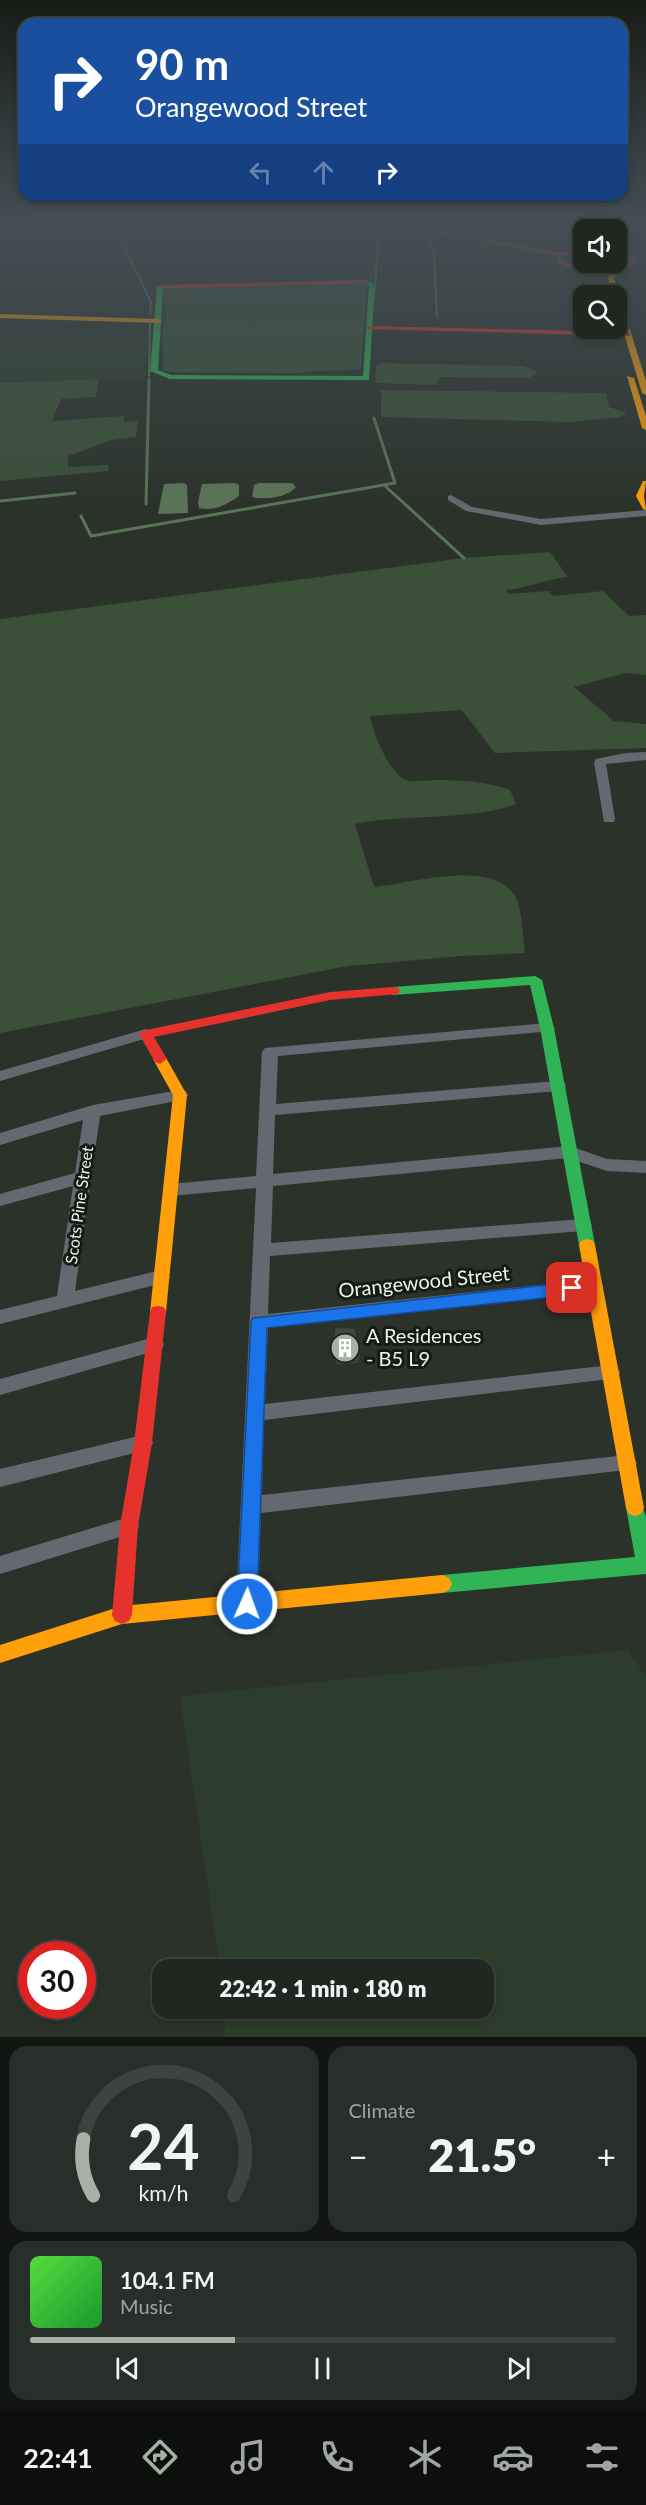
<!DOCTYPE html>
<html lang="en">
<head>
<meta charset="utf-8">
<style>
	body { margin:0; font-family:Lato,sans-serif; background:#282e29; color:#f1f3f6; height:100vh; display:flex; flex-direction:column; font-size:22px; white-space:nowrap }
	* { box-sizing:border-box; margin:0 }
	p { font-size:20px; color:#a2a5a5 }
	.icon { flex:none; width:33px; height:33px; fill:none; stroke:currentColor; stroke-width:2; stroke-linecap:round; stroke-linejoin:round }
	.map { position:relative; height:2037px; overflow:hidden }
	.panel { display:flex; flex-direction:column; gap:9px; padding:9px; background:#121512; flex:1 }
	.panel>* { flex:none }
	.guide { position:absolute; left:18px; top:18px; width:610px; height:183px; border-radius:18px; box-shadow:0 3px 9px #0003,0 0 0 2px #3d433e; background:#1a4fa0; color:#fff; overflow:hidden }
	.buttons { position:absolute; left:573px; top:219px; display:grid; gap:12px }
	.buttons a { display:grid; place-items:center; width:54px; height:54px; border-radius:12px; background:#202620; box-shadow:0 3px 9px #0003,0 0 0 2px #3d433e; font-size:30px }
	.speed { position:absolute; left:18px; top:1941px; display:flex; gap:12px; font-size:30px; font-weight:700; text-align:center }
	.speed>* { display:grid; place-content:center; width:78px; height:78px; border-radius:50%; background:#202620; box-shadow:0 3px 9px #0003,0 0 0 2px #3d433e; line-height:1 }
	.speed .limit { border:9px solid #d22; background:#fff; color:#111 }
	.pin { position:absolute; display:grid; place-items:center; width:51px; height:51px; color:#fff; margin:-26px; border-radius:12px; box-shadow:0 3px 9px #0006 }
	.me { position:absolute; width:66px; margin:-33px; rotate:2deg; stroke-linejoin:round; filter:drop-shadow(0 0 4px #0008) }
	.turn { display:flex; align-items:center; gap:21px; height:126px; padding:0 18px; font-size:27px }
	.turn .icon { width:78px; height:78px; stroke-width:2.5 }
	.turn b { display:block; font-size:42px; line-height:51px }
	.lanes { display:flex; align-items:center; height:57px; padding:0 18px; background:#0003; justify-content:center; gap:30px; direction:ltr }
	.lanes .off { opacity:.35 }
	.big { font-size:45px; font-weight:800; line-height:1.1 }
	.panel .widget { flex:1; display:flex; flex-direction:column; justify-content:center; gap:9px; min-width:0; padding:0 21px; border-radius:18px; background:#282e29 }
	.panel .dial { align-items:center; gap:0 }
	.dial svg { height:156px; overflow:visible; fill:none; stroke:#3d433e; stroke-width:7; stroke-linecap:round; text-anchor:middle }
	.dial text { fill:#f1f3f6; stroke:none }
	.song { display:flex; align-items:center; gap:18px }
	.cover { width:72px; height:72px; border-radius:9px; background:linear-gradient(135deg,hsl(110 70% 55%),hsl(130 70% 35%)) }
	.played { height:6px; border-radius:3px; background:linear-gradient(90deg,#a8b1a7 35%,#3d433e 35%) }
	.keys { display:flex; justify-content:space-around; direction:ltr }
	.heat { display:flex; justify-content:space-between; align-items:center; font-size:33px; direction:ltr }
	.panel .tiles { flex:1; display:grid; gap:9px; grid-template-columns:1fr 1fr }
	.widget:last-child { grid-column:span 2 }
	.trip { position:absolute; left:152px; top:1959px; width:342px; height:60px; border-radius:18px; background:#202620; box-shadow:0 3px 9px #0003,0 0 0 2px #3d433e; font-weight:800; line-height:60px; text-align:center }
	.tabs { display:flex; height:96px; justify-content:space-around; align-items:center; background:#0d0f0d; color:#a2a5a5 }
	.tabs .icon { width:42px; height:42px }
	.tabs .active { color:#a8b1a7 }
	.tabs b { font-size:27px; color:#f1f3f6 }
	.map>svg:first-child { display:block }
</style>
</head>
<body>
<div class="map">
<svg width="646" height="2037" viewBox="0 0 646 2037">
	<rect width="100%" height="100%" fill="#2b322a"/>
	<g fill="#2c3d2b">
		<path d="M0 336H146V377L0 383Z"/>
		<path d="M628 1650 646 1677V2037H224L226 2009 483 2008V1970L220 1969 180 1696Z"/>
	</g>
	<g fill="#3a5137">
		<path d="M583 252 584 262H616L617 254 625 257 628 262C614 273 579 272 565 259L569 255Z"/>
		<path d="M365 283 367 286 361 368 358 370 309 371 299 373 170 372 163 370V331L166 316 162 289Z"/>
		<path d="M379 363 524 366 538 372 529 378 440 377 436 385 375 383 376 366Z"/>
		<path d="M99 379 96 397 61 399 52 421 124 416V422L138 421 136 437 112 440 68 456V467L109 465 108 471 0 481V383Z"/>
		<path d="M381 390 606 393 609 407 627 413 620 417 571 422 381 417Z"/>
		<path d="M550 552 568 577C546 579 528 588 506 590L508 594 549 591 553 596 603 591 629 616 646 615V675L625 673 574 687 614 721 646 724V748L495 753 462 710 370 716C373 733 390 777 409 781 418 782 428 780 437 780 461 780 488 782 510 790L516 804C472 821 403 814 355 824L374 887C409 884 495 857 516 898 522 910 523 939 525 953L462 956 348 966 0 1033V619L464 558Z"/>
	</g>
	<g fill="#5b7558">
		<path d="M184 483 187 485 188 513 158 514 164 484Z"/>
		<path d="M235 483 239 485V496C228 504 213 512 199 508L198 502 202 484Z"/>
		<path d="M259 483H292L296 487C286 498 266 500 252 497L254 485Z"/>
	</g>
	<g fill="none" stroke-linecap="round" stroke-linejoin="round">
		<g stroke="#5b7558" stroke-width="2">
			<path d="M115 228 151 302 150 314"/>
			<path d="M372 228 378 244 375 289"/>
			<path d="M604 228 606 230"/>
			<path d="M466 235 581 236"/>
			<path d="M437 317 434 255 427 235H452"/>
			<path d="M149 376 150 323"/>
			<path d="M149 382V379"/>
		</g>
		<g stroke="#5b7558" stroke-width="3">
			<path d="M384 485 464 558"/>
			<path d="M0 501 75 493"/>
			<path d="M146 504 149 380"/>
			<path d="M81 516 91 536 395 483 374 418"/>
		</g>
		<g fill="#666871" fill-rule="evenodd">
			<path d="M451 495 472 507 541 519 646 510V516L541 525 466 511 448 500V496Z"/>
			<path d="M646 752V760L606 764 615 819 614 822H604L594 762 596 759 625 753Z"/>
			<path d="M547 1023 552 1025 555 1028 552 1031 278 1056 276 1104 558 1081 564 1082 566 1086 564 1090 558 1091 275 1115 273 1174 570 1146 607 1159 646 1161V1173L607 1171 568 1158 273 1186 271 1243 583 1219 589 1220 592 1225 589 1230 583 1231 270 1256 268 1314 594 1279 600 1281 603 1286 600 1291 268 1328 265 1404 611 1365 618 1368 620 1373 618 1378 264 1420 262 1495 627 1455 634 1457 637 1463 634 1469 261 1513 258 1604 255 1611 247 1614 239 1611 236 1604 256 1188 171 1196 165 1194 163 1190 165 1186 171 1184 256 1176 262 1052 265 1048Z"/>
			<path d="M146 1029 154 1034 151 1037 0 1081V1071Z"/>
			<path d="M180 1090 186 1091 188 1095 186 1099 100 1116 75 1291 161 1270 167 1272 170 1277 167 1282 0 1324V1310L57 1296 73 1186 0 1206V1194L75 1173 83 1120 0 1145V1133L93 1105Z"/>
			<path d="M155 1337 162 1339 164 1344 162 1349 0 1395V1379Z"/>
			<path d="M143 1435 150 1437 153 1443 150 1449 0 1487V1469Z"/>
			<path d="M129 1517 136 1520 139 1526 136 1532 0 1574V1556Z"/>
		</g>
		<g fill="#30b455" fill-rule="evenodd">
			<path d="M584 228H590L591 230H585Z"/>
			<path d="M365 281H369L375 285 369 380 170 379 150 371 157 287 164 285 167 287 163 289 158 370 171 375 363 376 369 286Z"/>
			<path d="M535 976 542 980 554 1028 595 1245 593 1249 587 1251 581 1249 579 1245 540 1028 530 985 393 995 386 991 393 987Z"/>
			<path d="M635 1500 641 1502 646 1517V1574L442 1593 435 1590 432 1584 435 1578 442 1575 635 1557 626 1508 629 1502Z"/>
		</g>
		<g fill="#ff9f0a" fill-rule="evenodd">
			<path d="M616 268 619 270 614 278 646 381V395L642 393 616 307V296H613L608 278Z"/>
			<path d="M0 314 159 319 162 321 159 323 0 318Z"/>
			<path d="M627 376 634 378 646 416V430L642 428Z"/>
			<path d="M643 481H646L644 496 646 510 643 509 636 496Z"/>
			<path d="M160 1054 165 1056 187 1095 166 1312 164 1317 158 1318 152 1317 150 1312 173 1095 153 1059Z"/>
			<path d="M587 1239 593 1241 595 1245 644 1508 641 1514 635 1516 629 1514 626 1508 579 1245 581 1241Z"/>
			<path d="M442 1575 449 1578 452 1584 449 1590 442 1593 122 1624 0 1663V1645L122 1606Z"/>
		</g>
		<g fill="#e5322d" fill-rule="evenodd">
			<path d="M415 228H428L560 253 584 248V252L564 255 561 259C583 272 608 272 631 262L628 257 616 254V250L632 255 637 263C613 279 580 275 556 261L558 256Z"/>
			<path d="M367 280 369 283 164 289 161 287 164 285Z"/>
			<path d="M368 326 629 332 632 334 629 336 366 329Z"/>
			<path d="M393 987 398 988 400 991 398 994 330 1000 154 1037 167 1059 160 1064 155 1062 139 1034 146 1030 330 992Z"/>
			<path d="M158 1306 164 1307 166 1312 152 1443 138 1526 132 1615 129 1621 122 1624 115 1621 112 1615 120 1526 134 1443 150 1312 152 1307Z"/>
		</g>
	</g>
	<path fill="#393e38" d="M333 1343 360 1350 359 1363 336 1364 333 1356Z"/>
	<path fill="#424841" stroke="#2e322e" stroke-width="1.5" d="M335 1327 355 1328 360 1350 336 1351 333 1343Z"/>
	<linearGradient id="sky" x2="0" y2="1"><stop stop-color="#181c17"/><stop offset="0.44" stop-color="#444f55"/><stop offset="1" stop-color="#444f55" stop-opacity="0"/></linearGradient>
	<rect width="646" height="513" fill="url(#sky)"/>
	<path fill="#1a73e8" stroke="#114b97" stroke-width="1.5" d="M572 1282 578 1284 580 1288 578 1293 572 1295 267 1328 257 1604 254 1610 247 1613 240 1610 237 1604 251 1322 253 1318Z"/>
	<defs>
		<g id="building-disc" transform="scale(1.5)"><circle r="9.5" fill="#a8b1a7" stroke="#151b14"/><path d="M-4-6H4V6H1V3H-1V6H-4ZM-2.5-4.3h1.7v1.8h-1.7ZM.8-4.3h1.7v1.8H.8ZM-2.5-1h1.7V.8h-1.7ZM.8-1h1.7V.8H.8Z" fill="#fff"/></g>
	</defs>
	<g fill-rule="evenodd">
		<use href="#building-disc" x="345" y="1348"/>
	</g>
	<g text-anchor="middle" stroke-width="6" stroke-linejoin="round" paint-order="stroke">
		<g font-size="16" fill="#ecf5eb" stroke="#151b14">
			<text transform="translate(79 1205) rotate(-82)" y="6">Scots Pine Street</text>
		</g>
		<g font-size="20" fill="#ecf5eb" stroke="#151b14">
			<text transform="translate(424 1282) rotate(-6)" y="7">Orangewood Street</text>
		</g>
		<g font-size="20" fill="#ecf5eb" stroke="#151b14" text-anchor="start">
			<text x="366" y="1343">A Residences<tspan x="366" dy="23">- B5 L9</tspan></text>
		</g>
	</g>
</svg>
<div class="buttons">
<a><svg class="icon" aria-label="sound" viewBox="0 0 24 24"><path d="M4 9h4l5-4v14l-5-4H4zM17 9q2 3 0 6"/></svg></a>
<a><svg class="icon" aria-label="search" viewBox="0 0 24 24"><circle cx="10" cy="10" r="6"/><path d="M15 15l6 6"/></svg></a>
</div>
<div class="speed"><div class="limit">30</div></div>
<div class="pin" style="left:572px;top:1288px;background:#d93025"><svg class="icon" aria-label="arrive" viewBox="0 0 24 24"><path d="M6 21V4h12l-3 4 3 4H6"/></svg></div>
<svg class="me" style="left:247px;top:1604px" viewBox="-20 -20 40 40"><circle r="17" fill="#1a73e8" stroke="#fff" stroke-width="3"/><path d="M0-11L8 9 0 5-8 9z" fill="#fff"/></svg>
<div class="trip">22:42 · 1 min · 180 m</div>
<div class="guide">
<div class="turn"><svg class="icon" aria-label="right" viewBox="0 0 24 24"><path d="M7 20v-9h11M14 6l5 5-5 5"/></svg><div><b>90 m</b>Orangewood Street</div></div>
<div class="lanes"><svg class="icon off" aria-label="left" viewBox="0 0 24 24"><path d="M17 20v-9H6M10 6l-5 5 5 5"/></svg><svg class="icon off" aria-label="ahead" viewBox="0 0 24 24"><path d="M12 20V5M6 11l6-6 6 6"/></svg><svg class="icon" aria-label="right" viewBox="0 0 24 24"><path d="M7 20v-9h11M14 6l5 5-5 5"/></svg></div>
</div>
</div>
<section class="panel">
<div class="tiles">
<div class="widget dial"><svg viewBox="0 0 100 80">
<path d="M14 69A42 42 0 1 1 86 69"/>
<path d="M14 69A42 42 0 0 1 9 40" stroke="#a8b1a7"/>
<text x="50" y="56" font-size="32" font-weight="700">24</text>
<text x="50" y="72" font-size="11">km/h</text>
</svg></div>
<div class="widget"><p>Climate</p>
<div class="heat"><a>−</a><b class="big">21.5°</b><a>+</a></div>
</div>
<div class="widget">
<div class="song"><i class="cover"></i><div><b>104.1 FM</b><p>Music</p></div></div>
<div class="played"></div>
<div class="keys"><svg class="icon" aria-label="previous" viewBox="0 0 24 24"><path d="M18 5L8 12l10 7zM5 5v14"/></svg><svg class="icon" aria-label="pause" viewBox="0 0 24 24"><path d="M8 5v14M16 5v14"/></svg><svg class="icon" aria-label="next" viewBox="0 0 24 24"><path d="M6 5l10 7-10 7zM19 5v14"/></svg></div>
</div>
</div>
</section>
<nav class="tabs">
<b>22:41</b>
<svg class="icon active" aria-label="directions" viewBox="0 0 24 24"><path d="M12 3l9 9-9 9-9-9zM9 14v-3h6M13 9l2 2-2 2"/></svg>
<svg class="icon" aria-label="music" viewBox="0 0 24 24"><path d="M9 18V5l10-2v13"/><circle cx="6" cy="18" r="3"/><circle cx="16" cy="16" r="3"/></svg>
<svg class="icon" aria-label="phone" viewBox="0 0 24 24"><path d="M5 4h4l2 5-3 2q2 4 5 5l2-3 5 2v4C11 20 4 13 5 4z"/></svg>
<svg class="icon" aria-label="climate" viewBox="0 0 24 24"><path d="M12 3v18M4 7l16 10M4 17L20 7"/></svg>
<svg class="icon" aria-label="car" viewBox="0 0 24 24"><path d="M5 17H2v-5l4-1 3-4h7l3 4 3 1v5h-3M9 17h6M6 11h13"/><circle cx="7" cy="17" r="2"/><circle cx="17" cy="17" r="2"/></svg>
<svg class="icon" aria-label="filters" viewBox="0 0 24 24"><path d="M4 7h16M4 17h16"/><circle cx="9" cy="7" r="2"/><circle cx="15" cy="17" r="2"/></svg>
</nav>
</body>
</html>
